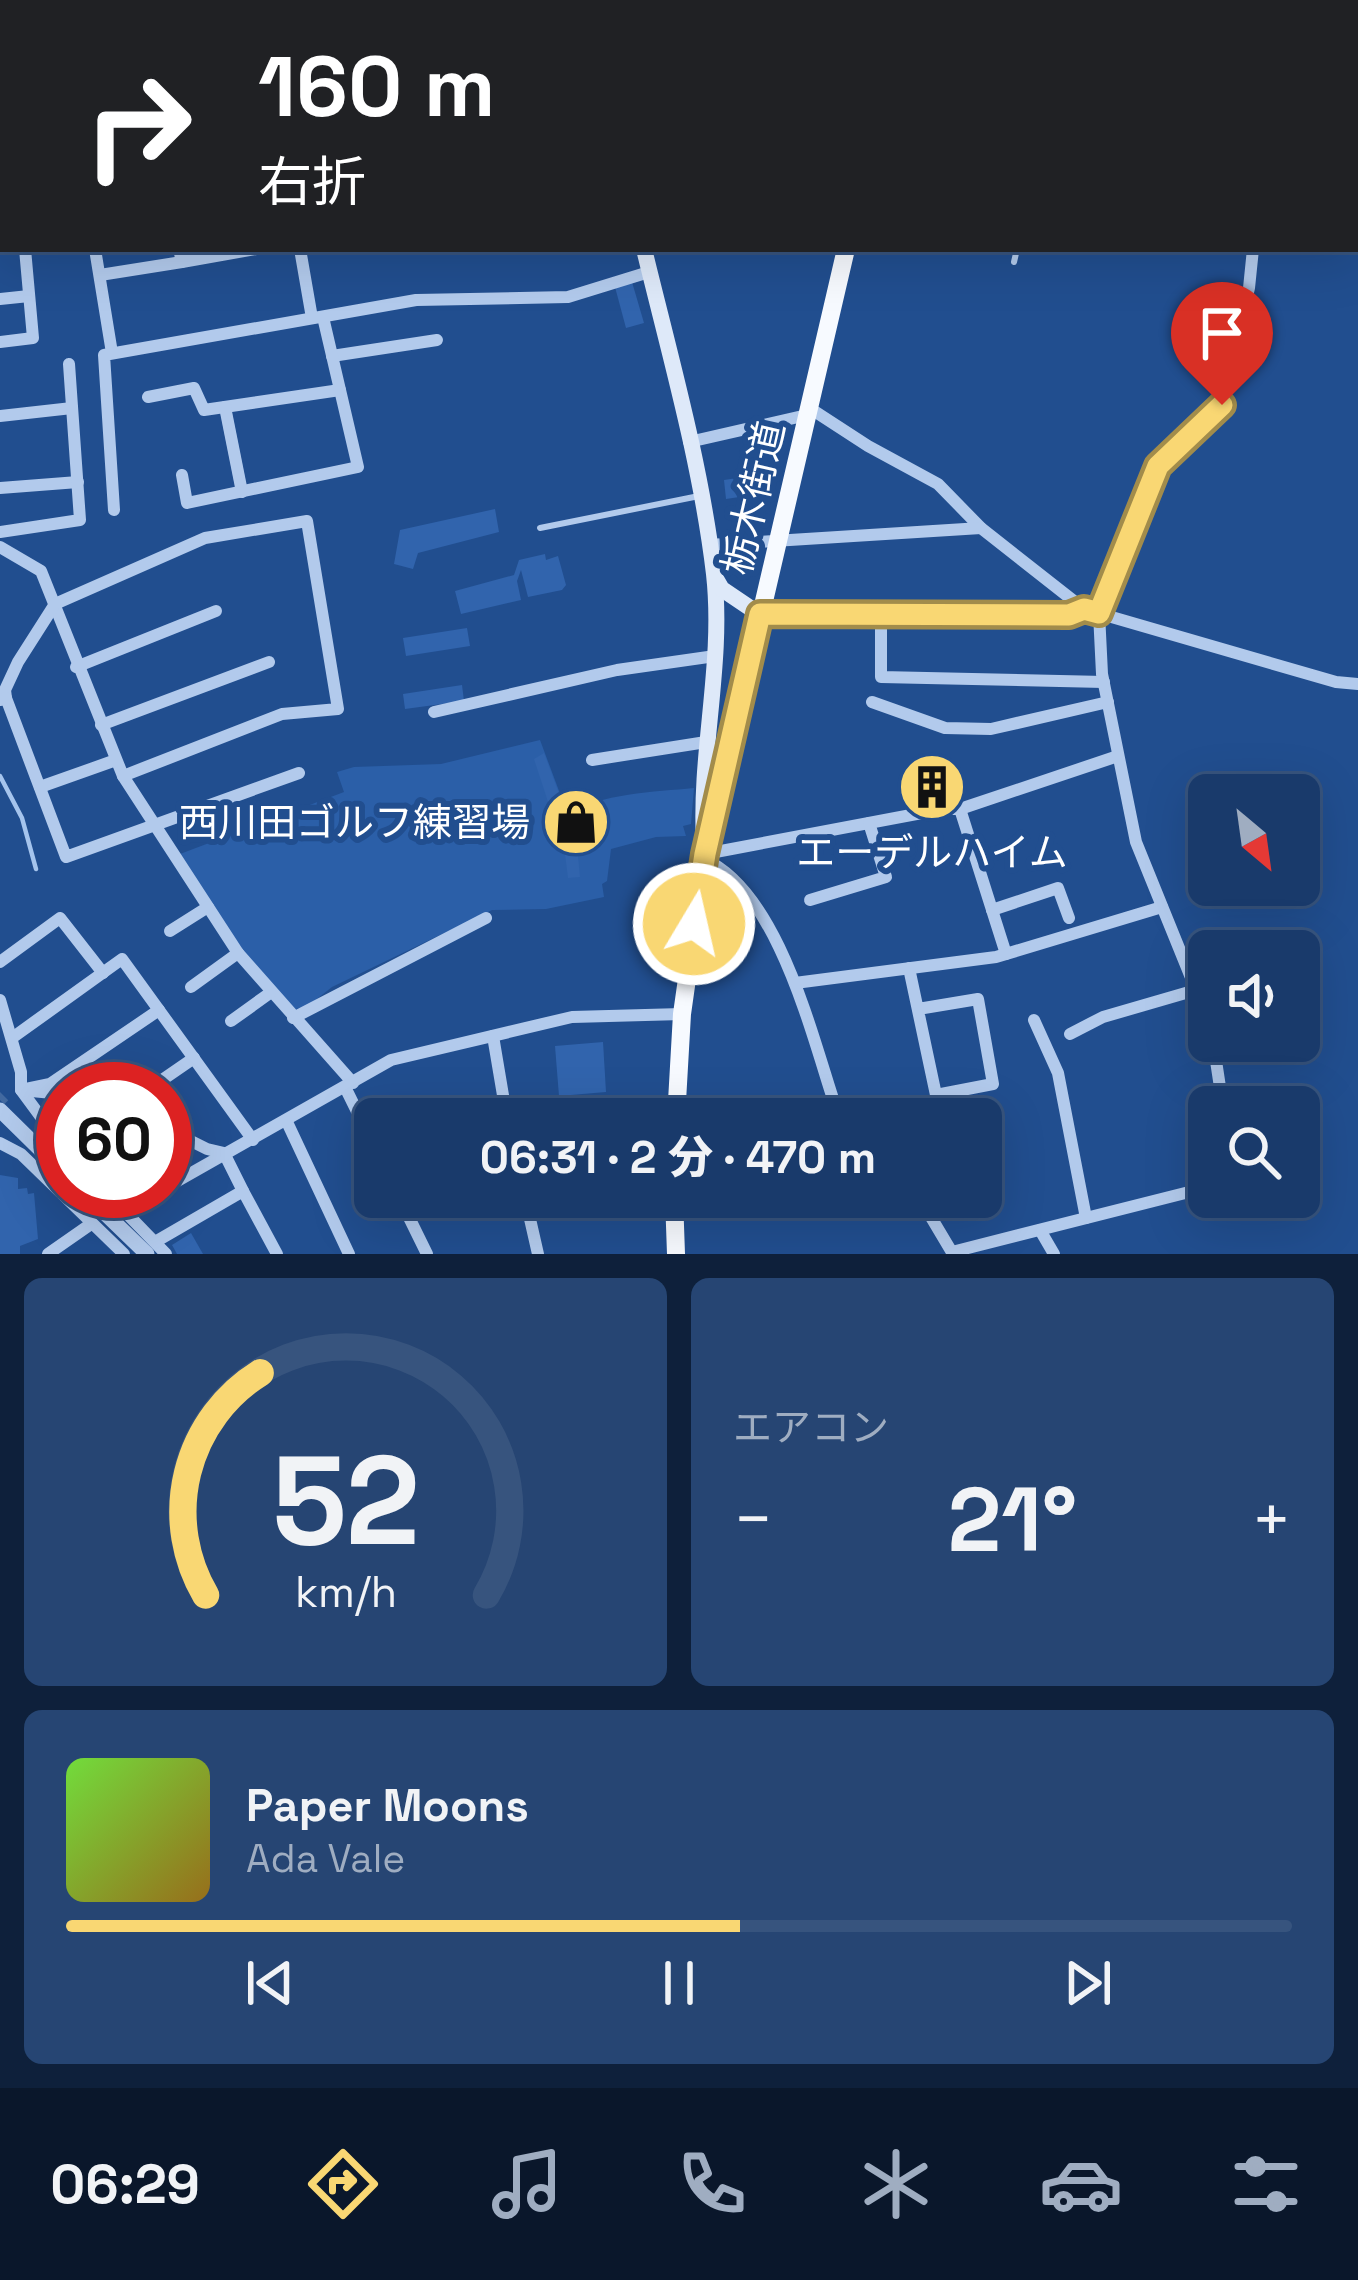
<!DOCTYPE html>
<html lang="ja">
<head>
<meta charset="utf-8">
<style>
	body { margin:0; font-family:"Space Grotesk","Noto Sans JP",sans-serif; background:#264573; color:#f1f3f6; height:100vh; display:flex; flex-direction:column; font-size:45px; white-space:nowrap }
	* { box-sizing:border-box; margin:0 }
	p { font-size:39px; color:#9fadc1 }
	.icon { flex:none; width:66px; height:66px; fill:none; stroke:currentColor; stroke-width:2; stroke-linecap:round; stroke-linejoin:round }
	.map { position:relative; height:1254px; overflow:hidden }
	.details { display:flex; flex-direction:column; gap:24px; padding:24px; background:#0e203b; flex:1 }
	.details>* { flex:none }
	.banner { position:absolute; left:0px; top:0px; width:1359px; height:252px; box-shadow:0 12px 48px #0002,0 0 0 3px #37547e; background:#202124; color:#fff; overflow:hidden }
	.needle { width:78px; rotate:151deg }
	.fabs { position:absolute; left:1188px; top:774px; display:grid; gap:24px }
	.fabs a { display:grid; place-items:center; width:132px; height:132px; border-radius:18px; background:#193a6b; box-shadow:0 12px 48px #0002,0 0 0 3px #37547e; font-size:60px }
	.speed { position:absolute; left:36px; top:1062px; display:flex; gap:24px; font-size:60px; font-weight:700; text-align:center }
	.speed>* { display:grid; place-content:center; width:156px; height:156px; border-radius:50%; background:#193a6b; box-shadow:0 12px 48px #0002,0 0 0 3px #37547e; line-height:1 }
	.speed .limit { border:18px solid #d22; background:#fff; color:#111 }
	.pin { position:absolute; display:grid; place-items:center; width:102px; height:102px; color:#fff; margin:-123px -51px; border-radius:50% 50% 50% 0; rotate:-45deg; box-shadow:0 0 12px #0007 }
	.pin .icon { rotate:45deg }
	.me { position:absolute; width:132px; margin:-66px; rotate:9deg; stroke-linejoin:round; filter:drop-shadow(0 0 9px #0008) }
	.turn { display:flex; align-items:center; gap:42px; height:252px; padding:0 60px; font-size:54px }
	.turn .icon { width:156px; height:156px; stroke-width:2.5 }
	.turn b { display:block; font-size:84px; line-height:102px }
	.big { font-size:90px; font-weight:800; line-height:1.1 }
	.details .widget { flex:1; display:flex; flex-direction:column; justify-content:center; gap:18px; min-width:0; padding:0 42px; border-radius:18px; background:#264573 }
	.details .dial { align-items:center; gap:0 }
	.dial svg { height:312px; overflow:visible; fill:none; stroke:#37547e; stroke-width:7; stroke-linecap:round; text-anchor:middle }
	.dial text { fill:#f1f3f6; stroke:none }
	.song { display:flex; align-items:center; gap:36px }
	.cover { width:144px; height:144px; border-radius:18px; background:linear-gradient(135deg,hsl(100 70% 55%),hsl(40 70% 35%)) }
	.played { height:12px; border-radius:6px; background:linear-gradient(90deg,#f9d773 55%,#37547e 55%) }
	.keys { display:flex; justify-content:space-around; direction:ltr }
	.heat { display:flex; justify-content:space-between; align-items:center; font-size:66px; direction:ltr }
	.details .tiles { flex:1; display:grid; gap:24px; grid-template-columns:1fr 1fr }
	.widget:last-child { grid-column:span 2 }
	.trip { position:absolute; left:354px; top:1098px; width:648px; height:120px; border-radius:18px; background:#193a6b; box-shadow:0 12px 48px #0002,0 0 0 3px #37547e; font-weight:800; line-height:120px; text-align:center }
	.dock { display:flex; height:192px; justify-content:space-around; align-items:center; background:#0a172b; color:#9fadc1 }
	.dock .icon { width:84px; height:84px }
	.dock .selected { color:#f9d773 }
	.dock b { font-size:54px; color:#f1f3f6 }
	.map>svg:first-child { display:block }
</style>
</head>
<body>
<div class="map">
<svg width="1358" height="1254" viewBox="0 0 1358 1254">
	<rect width="100%" height="100%" fill="#214e8f"/>
	<path fill="#2b5fa8" d="M540 740 568 815C600 793 655 792 694 788L691 824 683 826 686 836 656 837 611 849 607 881 602 884 604 897 546 909 492 910 332 987 308 1006 292 1010 242 950 180 854 344 792 337 772 354 767 441 764Z"/>
	<g fill="none" stroke-linecap="round" stroke-linejoin="round">
		<path stroke="#a5c4ed" stroke-width="4.5" d="M0 776 22 818 36 869"/>
	</g>
	<g fill="#3164ad">
		<path d="M632 282 644 323 626 328 615 287Z"/>
		<path d="M770 473 772 492 726 499 724 480Z"/>
		<path d="M495 509 499 532 418 553 413 569 394 564 400 530Z"/>
		<path d="M545 554 546 560 558 556 566 585 562 590 528 597 521 570 517 581 521 600 461 614 455 591 514 575 519 560Z"/>
		<path d="M467 628 470 646 406 656 403 638Z"/>
		<path d="M462 685 464 701 405 709 403 694Z"/>
		<path d="M544 753 567 815 590 805 598 828 599 837 587 840 590 853 578 856 580 877 568 878 565 854 534 759Z"/>
		<path d="M947 774 949 796 916 800 914 778Z"/>
		<path d="M603 1042 606 1092 559 1096 555 1046Z"/>
		<path d="M184 1148 191 1162 165 1176V1158Z"/>
		<path d="M0 1175 18 1178V1189L27 1188 28 1194 34 1193 38 1239 20 1246V1254H0Z"/>
		<path d="M604 1197H654V1213L605 1216Z"/>
		<path d="M698 1197H729L731 1220 700 1221Z"/>
		<path d="M191 1233 203 1254H177L172 1245Z"/>
	</g>
	<g fill="none" stroke-linecap="round" stroke-linejoin="round">
		<path stroke="#4269a0" stroke-width="12" stroke-dasharray="12 6" stroke-linecap="butt" d="M0 1100 4 1096"/>
		<g stroke="#b2caec" stroke-width="6">
			<path d="M1014 262 1017 249"/>
			<path d="M540 528 699 496"/>
		</g>
		<g stroke="#b2caec" stroke-width="12">
			<path d="M888 0 896 3"/>
			<path d="M1248 0V3"/>
			<path d="M684 3 688 0"/>
			<path d="M970 3 985 0"/>
			<path d="M0 129H3"/>
			<path d="M0 167 3 166"/>
			<path d="M0 219H3"/>
			<path d="M95 249 112 353"/>
			<path d="M179 249 182 262 256 249"/>
			<path d="M300 249 312 318"/>
			<path d="M100 275 182 262"/>
			<path d="M0 299 29 296"/>
			<path d="M0 342 33 338 25 249"/>
			<path d="M332 356 437 340"/>
			<path d="M148 397 194 388 204 410 340 390"/>
			<path d="M225 407 242 492"/>
			<path d="M808 407 868 446 938 484 981 528 1084 609"/>
			<path d="M0 416 72 408"/>
			<path d="M689 442 807 415"/>
			<path d="M182 475 187 503 358 467 323 317"/>
			<path d="M0 488 78 482"/>
			<path d="M114 510 104 355 416 300 568 297 649 272"/>
			<path d="M0 532 80 520 69 364"/>
			<path d="M709 545 981 528"/>
			<path d="M0 547 41 571 123 776 238 953"/>
			<path d="M759 614 1069 615 1084 609 1336 682 1358 684"/>
			<path d="M881 614V677L1104 682"/>
			<path d="M76 667 216 611"/>
			<path d="M6 698 5 690 18 662 55 604 205 538 307 521 338 709 282 714 123 776"/>
			<path d="M1 700 6 698 66 857 299 773"/>
			<path d="M872 702 945 728 991 729 1108 702"/>
			<path d="M434 712 617 670 715 656"/>
			<path d="M101 725 269 662"/>
			<path d="M592 760 706 742"/>
			<path d="M40 787 116 760"/>
			<path d="M960 809 1006 954"/>
			<path d="M705 854 943 809H960L1118 756"/>
			<path d="M704 859C778 892 811 1033 835 1105L865 1119"/>
			<path d="M810 900 886 877 869 823"/>
			<path d="M992 910 1058 888 1069 918"/>
			<path d="M170 931 208 907"/>
			<path d="M0 962 60 918 103 973"/>
			<path d="M909 968 936 1095 993 1084 978 999 918 1009"/>
			<path d="M795 983 996 957 1162 907"/>
			<path d="M191 987 238 953 353 1083"/>
			<path d="M0 1000 21 1072V1090L63 1147"/>
			<path d="M293 1018 486 918"/>
			<path d="M1034 1020 1058 1073 1086 1218"/>
			<path d="M231 1021 270 993"/>
			<path d="M1209 1022 1136 842 1102 674 1099 613 1158 466 1222 405 1249 288 1253 249"/>
			<path d="M1070 1034 1103 1017 1196 990"/>
			<path d="M493 1036 507 1119"/>
			<path d="M12 1038 122 959 253 1140"/>
			<path d="M1213 1041 1223 1107"/>
			<path d="M345 1087 375 1148"/>
			<path d="M149 1089 194 1058"/>
			<path d="M63 1094 21 1090 50 1084 159 1010"/>
			<path d="M445 1119 503 1106"/>
			<path d="M793 1119 835 1105"/>
			<path d="M287 1122 349 1254"/>
			<path d="M165 1128 207 1149 224 1153 243 1191"/>
			<path d="M0 1143 21 1154 124 1254"/>
			<path d="M165 1188 391 1060 572 1017 682 1014"/>
			<path d="M105 1191 166 1254"/>
			<path d="M399 1197 427 1254"/>
			<path d="M525 1197 538 1254"/>
			<path d="M919 1197 953 1254"/>
			<path d="M124 1211 159 1191"/>
			<path d="M1040 1230 1054 1254"/>
			<path d="M155 1242 243 1191 277 1254"/>
			<path d="M952 1252 1209 1187"/>
			<path d="M48 1254 91 1224"/>
		</g>
		<g stroke="#b2caec" stroke-width="15">
			<path d="M0 1110 63 1172"/>
			<path d="M82 1191 147 1254"/>
		</g>
		<g stroke="#dee9f9" stroke-width="16">
			<path d="M577 0V3"/>
			<path d="M644 249C670 356 701 464 714 574 724 663 699 752 704 841"/>
			<path d="M715 577 722 589 759 614"/>
		</g>
		<g stroke="#f7faff" stroke-width="18">
			<path d="M905 3V0"/>
			<path d="M676 1119 682 1014 704 859 846 249"/>
			<path d="M674 1197 676 1254"/>
		</g>
	</g>
	<g fill="none" stroke-linecap="round" stroke-linejoin="round">
		<g stroke="#a28c4b" stroke-width="30">
			<path id="route" d="M694 924 705 854 760 614 1069 615 1084 609 1099 613 1158 466 1222 405"/>
		</g>
		<use href="#route" stroke="#f9d773" stroke-width="21"/>
	</g>
	<defs>
		<g id="building-disc" transform="scale(3.45)"><circle r="9.5" fill="#f9d773" stroke="#214e8f"/><path d="M-4-6H4V6H1V3H-1V6H-4ZM-2.5-4.3h1.7v1.8h-1.7ZM.8-4.3h1.7v1.8H.8ZM-2.5-1h1.7V.8h-1.7ZM.8-1h1.7V.8H.8Z" fill="#111"/></g>
		<g id="shop-disc" transform="scale(3.45)"><circle r="9.5" fill="#f9d773" stroke="#214e8f"/><path d="M-5-2.5h2.3a2.7 3.5 0 0 1 5.4 0H5L5.5 6h-11ZM-1.5-2.5h3a1.5 2.3 0 0 0-3 0Z" fill="#111"/></g>
	</defs>
	<g fill-rule="evenodd">
		<use href="#building-disc" x="932" y="787"/>
		<use href="#shop-disc" x="576" y="822"/>
	</g>
	<g text-anchor="middle" stroke-width="12" stroke-linejoin="round" paint-order="stroke">
		<g font-size="39" fill="#fff" stroke="#214e8f">
			<text transform="translate(753 498) rotate(-77)" y="14">栃木街道</text>
		</g>
		<g font-size="39" fill="#fff" stroke="#214e8f" text-anchor="end">
			<text x="530" y="836">西川田ゴルフ練習場</text>
			<text x="932" y="866" text-anchor="middle">エーデルハイム</text>
		</g>
	</g>
</svg>
<div class="fabs">
<a><svg class="needle" viewBox="-14 -14 28 28"><path d="M0-13l5 13h-10z" fill="#e53935"/><path d="M0 13l5-13h-10z" fill="#9fadc1"/></svg></a>
<a><svg class="icon" aria-label="sound" viewBox="0 0 24 24"><path d="M4 9h4l5-4v14l-5-4H4zM17 9q2 3 0 6"/></svg></a>
<a><svg class="icon" aria-label="search" viewBox="0 0 24 24"><circle cx="10" cy="10" r="6"/><path d="M15 15l6 6"/></svg></a>
</div>
<div class="speed"><div class="limit">60</div></div>
<div class="pin" style="left:1222px;top:405px;background:#d93025"><svg class="icon" aria-label="arrive" viewBox="0 0 24 24"><path d="M6 21V4h12l-3 4 3 4H6"/></svg></div>
<svg class="me" style="left:694px;top:924px" viewBox="-20 -20 40 40"><circle r="17" fill="#f9d773" stroke="#fff" stroke-width="3"/><path d="M0-11L8 9 0 5-8 9z" fill="#fff"/></svg>
<div class="trip">06:31 · 2 分 · 470 m</div>
<div class="banner">
<div class="turn"><svg class="icon" aria-label="right" viewBox="0 0 24 24"><path d="M7 20v-9h11M14 6l5 5-5 5"/></svg><div><b>160 m</b>右折</div></div>
</div>
</div>
<section class="details">
<div class="tiles">
<div class="widget dial"><svg viewBox="0 0 100 80">
<path d="M14 69A42 42 0 1 1 86 69"/>
<path d="M14 69A42 42 0 0 1 28 12" stroke="#f9d773"/>
<text x="50" y="56" font-size="32" font-weight="700">52</text>
<text x="50" y="72" font-size="11">km/h</text>
</svg></div>
<div class="widget"><p>エアコン</p>
<div class="heat"><a>−</a><b class="big">21°</b><a>+</a></div>
</div>
<div class="widget">
<div class="song"><i class="cover"></i><div><b>Paper Moons</b><p>Ada Vale</p></div></div>
<div class="played"></div>
<div class="keys"><svg class="icon" aria-label="previous" viewBox="0 0 24 24"><path d="M18 5L8 12l10 7zM5 5v14"/></svg><svg class="icon" aria-label="pause" viewBox="0 0 24 24"><path d="M8 5v14M16 5v14"/></svg><svg class="icon" aria-label="next" viewBox="0 0 24 24"><path d="M6 5l10 7-10 7zM19 5v14"/></svg></div>
</div>
</div>
</section>
<nav class="dock">
<b>06:29</b>
<svg class="icon selected" aria-label="directions" viewBox="0 0 24 24"><path d="M12 3l9 9-9 9-9-9zM9 14v-3h6M13 9l2 2-2 2"/></svg>
<svg class="icon" aria-label="music" viewBox="0 0 24 24"><path d="M9 18V5l10-2v13"/><circle cx="6" cy="18" r="3"/><circle cx="16" cy="16" r="3"/></svg>
<svg class="icon" aria-label="phone" viewBox="0 0 24 24"><path d="M5 4h4l2 5-3 2q2 4 5 5l2-3 5 2v4C11 20 4 13 5 4z"/></svg>
<svg class="icon" aria-label="climate" viewBox="0 0 24 24"><path d="M12 3v18M4 7l16 10M4 17L20 7"/></svg>
<svg class="icon" aria-label="car" viewBox="0 0 24 24"><path d="M5 17H2v-5l4-1 3-4h7l3 4 3 1v5h-3M9 17h6M6 11h13"/><circle cx="7" cy="17" r="2"/><circle cx="17" cy="17" r="2"/></svg>
<svg class="icon" aria-label="filters" viewBox="0 0 24 24"><path d="M4 7h16M4 17h16"/><circle cx="9" cy="7" r="2"/><circle cx="15" cy="17" r="2"/></svg>
</nav>
</body>
</html>
